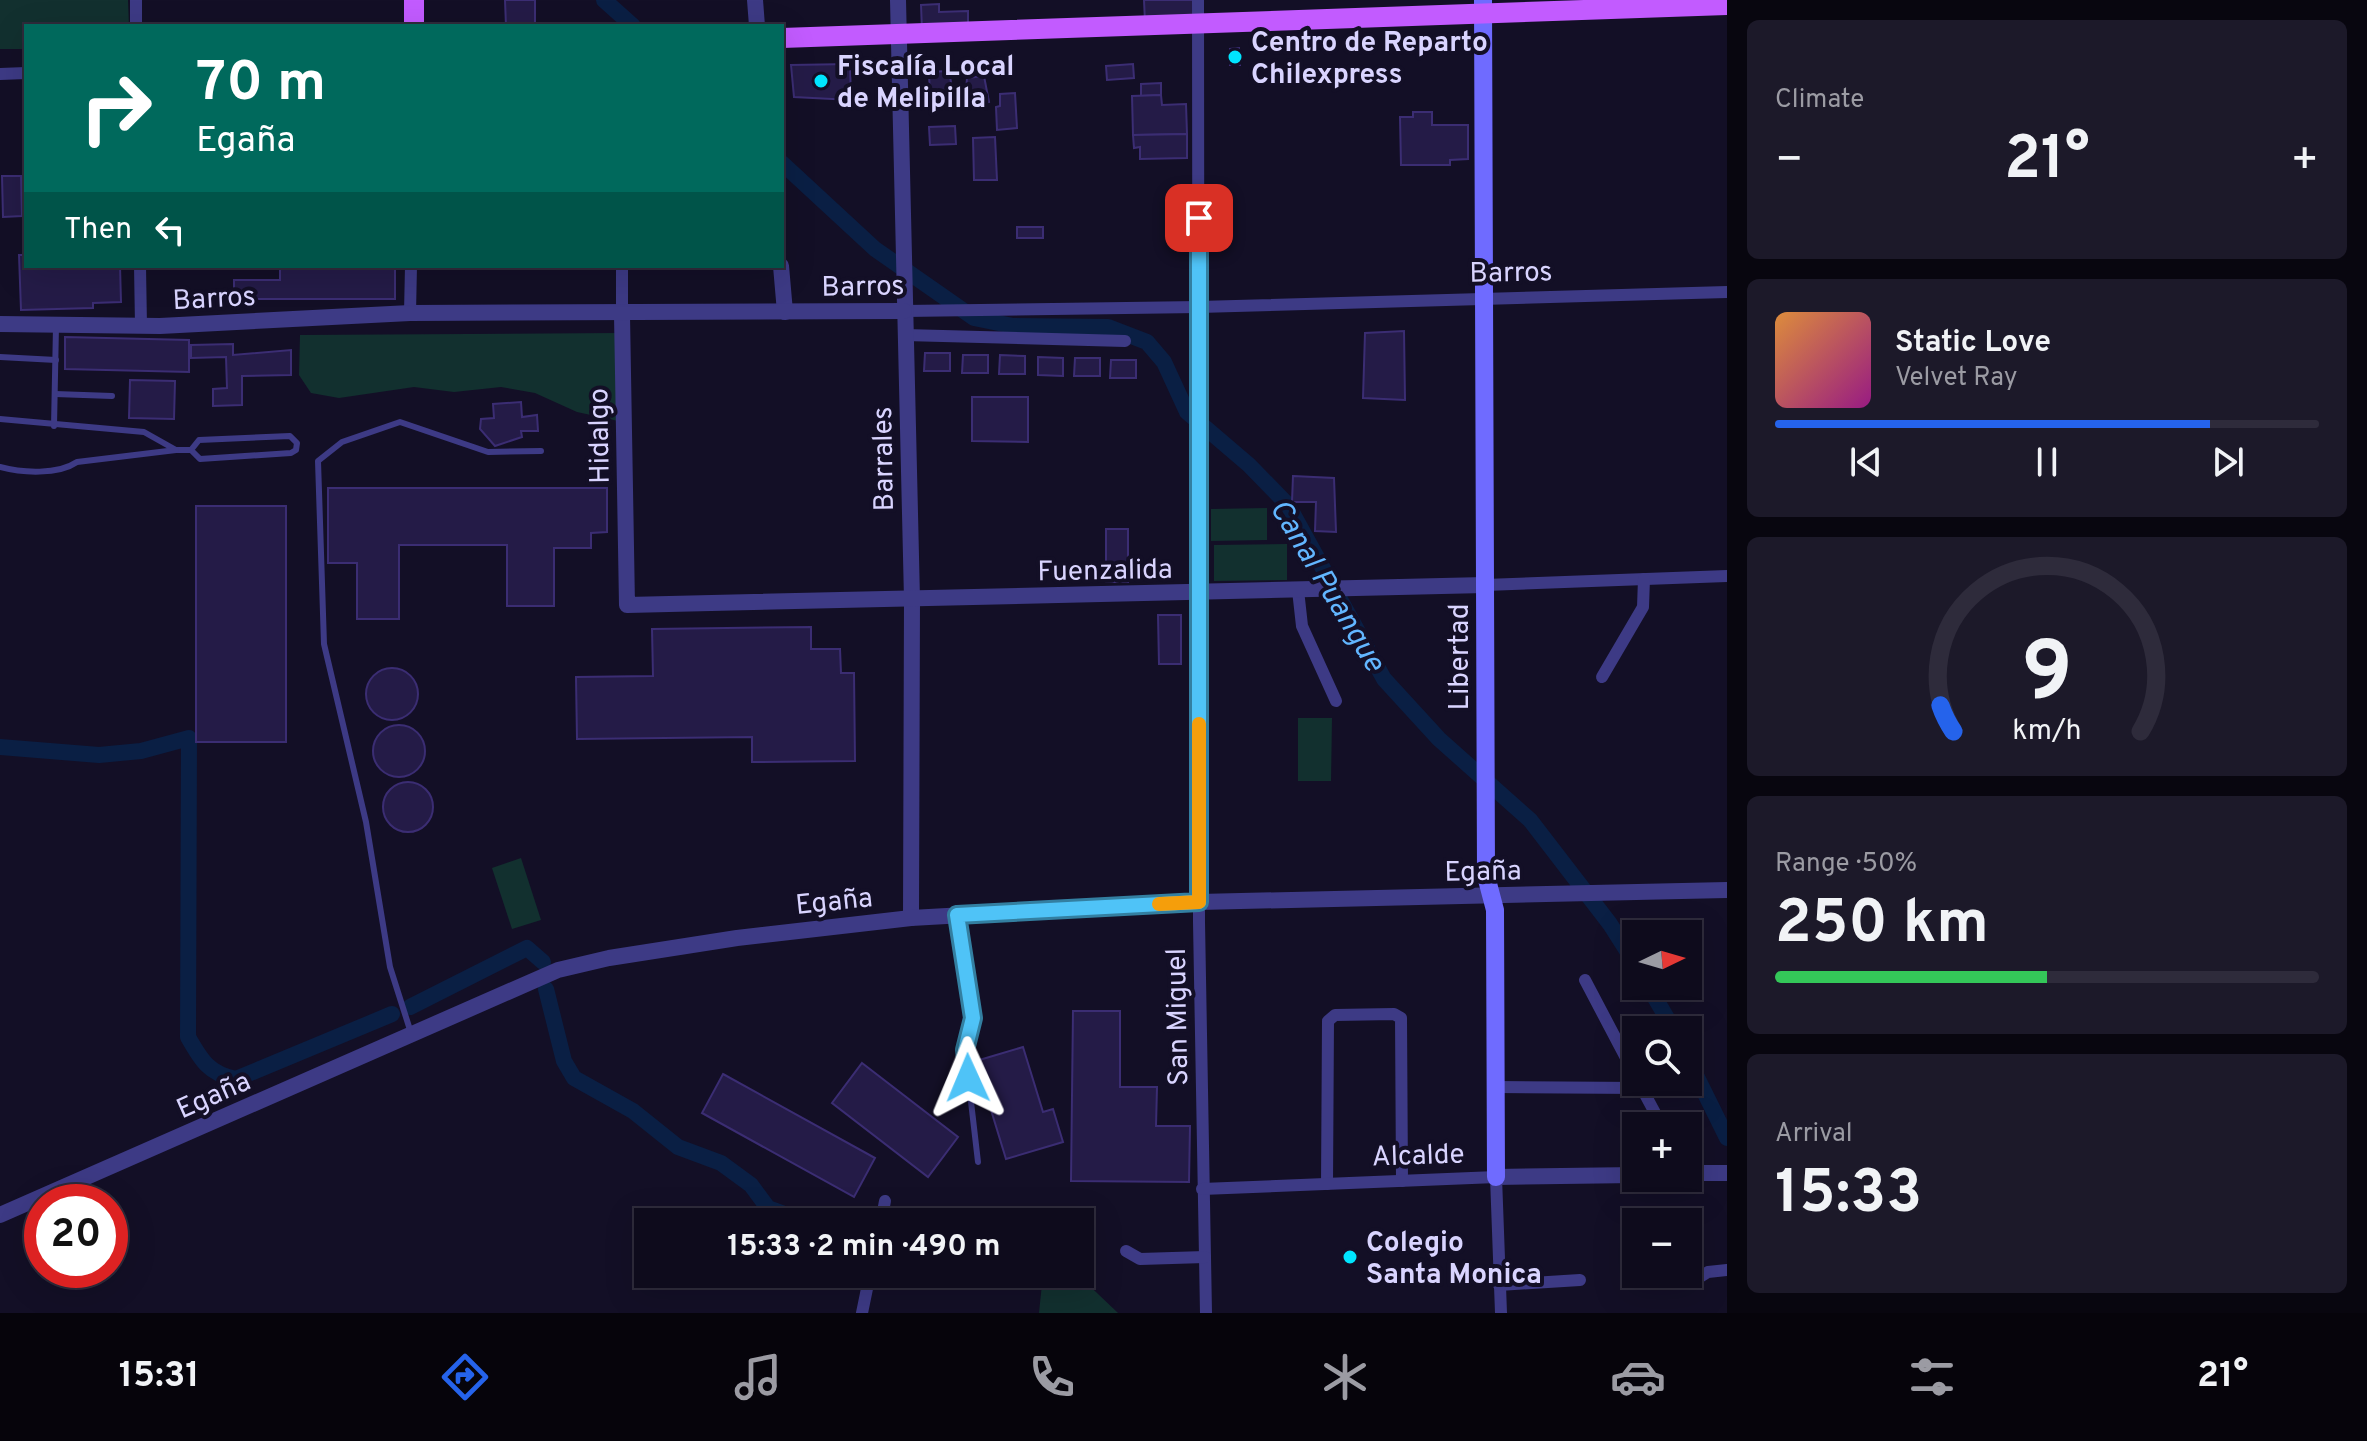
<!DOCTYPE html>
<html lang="en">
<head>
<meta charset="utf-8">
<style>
	body { margin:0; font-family:Overpass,sans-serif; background:#1c1929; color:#f1f3f6; height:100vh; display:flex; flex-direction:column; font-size:30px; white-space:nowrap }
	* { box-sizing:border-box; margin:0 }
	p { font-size:26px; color:#9b9ba3 }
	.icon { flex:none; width:44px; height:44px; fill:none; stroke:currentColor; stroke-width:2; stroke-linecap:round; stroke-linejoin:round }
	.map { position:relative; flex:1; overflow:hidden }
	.drawer { display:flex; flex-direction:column; gap:20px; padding:20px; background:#08060f; width:640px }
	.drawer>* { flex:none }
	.top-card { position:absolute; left:24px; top:24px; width:760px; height:244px; border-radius:0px; box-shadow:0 8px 32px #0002,0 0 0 2px #2e2b3b; background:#00695c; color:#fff; overflow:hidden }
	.needle { width:52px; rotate:85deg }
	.tools { position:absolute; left:1622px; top:920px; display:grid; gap:16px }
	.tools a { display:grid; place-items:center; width:80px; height:80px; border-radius:0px; background:#0e0b1c; box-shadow:0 8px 32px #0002,0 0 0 2px #2e2b3b; font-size:40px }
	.speed { position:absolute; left:24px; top:1184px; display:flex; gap:16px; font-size:40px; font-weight:700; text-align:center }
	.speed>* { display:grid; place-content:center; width:104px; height:104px; border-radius:50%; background:#0e0b1c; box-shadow:0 8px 32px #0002,0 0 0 2px #2e2b3b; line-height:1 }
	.speed .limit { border:12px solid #d22; background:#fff; color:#111 }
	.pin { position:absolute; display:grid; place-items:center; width:68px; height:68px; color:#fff; margin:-34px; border-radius:16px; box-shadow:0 4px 12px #0006 }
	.me { position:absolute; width:88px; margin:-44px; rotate:359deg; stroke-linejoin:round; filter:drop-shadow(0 0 6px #0008) }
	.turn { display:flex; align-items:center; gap:28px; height:168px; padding:0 40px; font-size:36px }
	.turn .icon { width:104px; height:104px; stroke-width:2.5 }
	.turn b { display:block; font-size:56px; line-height:68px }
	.then { display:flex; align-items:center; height:76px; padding:0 40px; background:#0003; gap:16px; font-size:30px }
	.big { font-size:60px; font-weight:700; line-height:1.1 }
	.drawer .tile { flex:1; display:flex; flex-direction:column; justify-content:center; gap:12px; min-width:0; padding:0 28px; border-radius:12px; background:#1c1929 }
	.drawer .dial { align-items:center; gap:0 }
	.dial svg { height:208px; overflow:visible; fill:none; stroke:#2e2b3b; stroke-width:7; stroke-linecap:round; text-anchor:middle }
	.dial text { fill:#f1f3f6; stroke:none }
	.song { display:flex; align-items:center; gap:24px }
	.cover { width:96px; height:96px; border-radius:12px; background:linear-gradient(135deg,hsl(30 70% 55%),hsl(310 70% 35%)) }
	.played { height:8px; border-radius:4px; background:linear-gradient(90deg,#2563eb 80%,#2e2b3b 80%) }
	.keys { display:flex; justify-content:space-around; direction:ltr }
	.heat { display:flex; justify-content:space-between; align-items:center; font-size:44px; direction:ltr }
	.charge { height:12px; border-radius:6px; background:linear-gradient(90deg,#34c759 50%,#2e2b3b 0) }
	.trip { position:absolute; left:634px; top:1208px; width:460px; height:80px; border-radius:0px; background:#0e0b1c; box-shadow:0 8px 32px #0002,0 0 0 2px #2e2b3b; font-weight:700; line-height:80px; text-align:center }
	.tabs { display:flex; height:128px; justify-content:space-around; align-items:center; background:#06040b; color:#9b9ba3 }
	.tabs .icon { width:56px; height:56px }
	.tabs .selected { color:#2563eb }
	.tabs b { font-size:36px; color:#f1f3f6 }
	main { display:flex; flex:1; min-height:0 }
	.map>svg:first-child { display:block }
</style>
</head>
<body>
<main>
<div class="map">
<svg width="1727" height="1313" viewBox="0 0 1727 1313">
	<rect width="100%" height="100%" fill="#130f26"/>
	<g fill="#12302f">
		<path d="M0 0H128L129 26H26V49H0Z"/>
		<path d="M620 333 623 422 577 412 535 393 501 387 454 392 414 387 339 398 311 393 299 375 300 335Z"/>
		<path d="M1267 508V540L1211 541V509Z"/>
		<path d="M1287 544V580L1214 581V545Z"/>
		<path d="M1298 718H1332L1331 781H1298Z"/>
		<path d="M521 858 541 920 512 929 492 868Z"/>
		<path d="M1043 1274H1077L1118 1313H1039Z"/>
	</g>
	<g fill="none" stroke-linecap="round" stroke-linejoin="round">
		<g stroke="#0a1f44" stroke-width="16">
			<path d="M604 0 633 26"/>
			<path d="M782 163 875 249 974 318 1013 326 1108 327 1147 342 1164 362 1187 412 1249 465 1288 505 1384 679 1439 739 1530 820 1610 924 1636 965"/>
			<path d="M0 747 99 755 141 751 189 738 188 1037C201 1060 209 1074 236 1079L392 1014"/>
			<path d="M1648 986 1674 1030"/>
			<path d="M546 989 564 1061 574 1078 633 1111 678 1147 721 1163 751 1185 768 1208 806 1222"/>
			<path d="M410 1007 527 948 543 962"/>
			<path d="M1688 1059 1727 1138"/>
		</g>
	</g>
	<g fill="#241b47" stroke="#3b2d73" stroke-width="2">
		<path d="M505 0H535V26H506Z"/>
		<path d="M1144 0H1194L1195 17 1145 22Z"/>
		<path d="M939 4V12L968 11V28L922 30 921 5Z"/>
		<path d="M1239 48 1240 65H1230V49Z"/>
		<path d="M850 64 851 100 794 97 791 65Z"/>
		<path d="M1133 64 1134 78 1107 80 1106 66Z"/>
		<path d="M949 71 954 99 930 100 929 72Z"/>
		<path d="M984 76 989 102 970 106 965 103 967 78Z"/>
		<path d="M1161 83V95L1141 96V84Z"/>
		<path d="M1015 93 1017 128 997 130 996 107 1000 106V94Z"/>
		<path d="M1161 95 1162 105 1186 104 1187 134 1133 135 1132 96Z"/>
		<path d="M1413 112H1432V125H1468V159L1450 160V165H1401L1400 117H1413Z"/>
		<path d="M955 126 956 144 930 145 929 127Z"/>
		<path d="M1187 134V158L1140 159V147L1134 148 1133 135Z"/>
		<path d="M995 137 997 180H974L973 138Z"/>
		<path d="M2 176H21L22 216 3 217Z"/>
		<rect x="1017" y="227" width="26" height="11"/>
		<path d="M19 255H26V266H120L121 302 93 303V308L21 310Z"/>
		<path d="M280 266H395V299H234V280H280Z"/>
		<path d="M1404 331 1405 400 1363 398 1365 333Z"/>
		<path d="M65 337 189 340V372L65 369Z"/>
		<path d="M233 344V355L291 350V375L242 376V405L213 406V389L227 388 226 357 191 358V345Z"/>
		<path d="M925 353H950V371H924Z"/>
		<path d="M963 355H988V373H962Z"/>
		<path d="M1000 355 1025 356V374H999Z"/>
		<path d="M1038 357 1063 358V376L1038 375Z"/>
		<path d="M1075 358H1100V376H1074Z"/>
		<path d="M1111 360H1136V378H1110Z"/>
		<path d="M130 380 175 381 174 419 129 418Z"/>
		<path d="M972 397H1028V442L972 441Z"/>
		<path d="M521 402 522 417 537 415 538 431H521L522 437 495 446 480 429 481 419 494 418 493 404Z"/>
		<path d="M1293 476 1334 478 1336 532 1315 531 1316 502H1292Z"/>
		<path d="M328 488H607V532L591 533V548H554V606H507V545H399V619H357V563H328Z"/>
		<rect x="196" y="506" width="90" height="236"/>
		<rect x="1106" y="529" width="22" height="53"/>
		<path d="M1158 615H1181V664H1159Z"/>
		<path d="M811 627V649H840L841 673H854L855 761 752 762V737L577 739 576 677 653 676 652 629Z"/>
		<circle cx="392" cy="694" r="26"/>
		<circle cx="399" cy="751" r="26"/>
		<circle cx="408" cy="807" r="25"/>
		<path d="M1073 1011H1120V1087H1157L1156 1126H1190L1189 1182 1071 1181Z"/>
		<path d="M1023 1047 1043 1112 1053 1109 1063 1142 1006 1159 976 1061Z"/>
		<path d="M862 1063 958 1137 928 1177 832 1103Z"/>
		<path d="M723 1074 875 1158 854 1197 702 1113Z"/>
	</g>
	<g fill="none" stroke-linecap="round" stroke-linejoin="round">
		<g stroke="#3d3a85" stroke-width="6">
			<path d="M0 357 56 360"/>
			<path d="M55 394 112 396"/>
			<path d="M0 419 144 432 176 450H191L200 459 291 453 296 450 297 443 290 436 199 440 191 450"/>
			<path d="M54 426 56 326"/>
			<path d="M0 467C22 473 58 475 77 462L176 450"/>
			<path d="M957 917 973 1018 965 1050 978 1162"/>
			<path d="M411 1033 390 967 366 822 324 644 318 461 342 442 400 422 488 452 541 451"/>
		</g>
		<g stroke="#3d3a85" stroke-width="12">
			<path d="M136 0V26"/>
			<path d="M1198 0 1199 922 1206 1313"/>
			<path d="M0 74 26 73"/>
			<path d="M140 266 141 326"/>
			<path d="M904 311 1199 307 1727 292"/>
			<path d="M410 313 411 266"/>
			<path d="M622 315V266"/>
			<path d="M905 335 1125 341"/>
			<path d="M1485 585 1727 576"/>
			<path d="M1298 590 1302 626 1336 701"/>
			<path d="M1602 677 1643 607 1644 579"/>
			<path d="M1585 980 1636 1077"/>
			<path d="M1639 1083 1662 1126"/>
			<path d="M1495 1087 1642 1088"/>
			<path d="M1327 1184 1328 1021 1335 1015 1394 1014 1401 1018 1402 1181"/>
			<path d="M1202 1189 1496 1177 1501 1313"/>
			<path d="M881 1222 885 1201"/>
			<path d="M1126 1251 1140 1259 1205 1257"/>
			<path d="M916 1274 958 1282 976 1278"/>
			<path d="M1692 1282 1708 1272 1727 1270"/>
			<path d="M1499 1285 1580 1280"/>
			<path d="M862 1313 870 1274"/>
		</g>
		<g stroke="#3d3a85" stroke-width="16">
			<path d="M755 0 757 26"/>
			<path d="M898 0 912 599 911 918"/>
			<path d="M781 266 785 312"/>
			<path d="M622 315 627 605 1485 585"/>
			<path d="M0 324 160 326 410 313 904 311"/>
			<path d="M1688 1173H1727"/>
			<path d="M1496 1177 1636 1175"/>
			<path d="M0 1215 558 970 609 958 737 938 911 918 1199 902 1727 890"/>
		</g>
		<path stroke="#6f6bff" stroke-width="18" d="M1483 0 1486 876 1495 910 1496 1177"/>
		<g stroke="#c25bff" stroke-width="20">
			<path d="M414 0V26"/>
			<path d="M782 38 1727 5"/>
		</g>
	</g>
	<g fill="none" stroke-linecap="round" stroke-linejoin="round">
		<g stroke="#337fa1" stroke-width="20">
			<path id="route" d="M968 1078 965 1050 973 1018 957 915 1199 902V218"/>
		</g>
		<use href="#route" stroke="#4fc3f7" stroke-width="14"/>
		<path stroke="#f59e0b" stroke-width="14" d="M1159 904 1199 902V724"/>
	</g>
	<g fill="#00e5ff" stroke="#130f26" stroke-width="3">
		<circle cx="1235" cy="57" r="8"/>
		<circle cx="821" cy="81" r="8"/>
		<circle cx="1350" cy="1257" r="8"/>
	</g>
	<g text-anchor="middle" stroke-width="8" stroke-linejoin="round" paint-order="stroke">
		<g font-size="28" font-weight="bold" fill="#d9d4ff" stroke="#130f26" text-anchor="start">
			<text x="1251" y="51">Centro de Reparto<tspan x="1251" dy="32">Chilexpress</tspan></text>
			<text x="837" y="75">Fiscalía Local<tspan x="837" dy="32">de Melipilla</tspan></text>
			<text x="1366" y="1251">Colegio<tspan x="1366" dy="32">Santa Monica</tspan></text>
		</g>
		<g font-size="28" fill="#d9d4ff" stroke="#130f26">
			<text transform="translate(1511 271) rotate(-1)" y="10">Barros</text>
			<text transform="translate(863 285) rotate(-1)" y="10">Barros</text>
			<text transform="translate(214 297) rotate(-3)" y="10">Barros</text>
			<text transform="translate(598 436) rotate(-91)" y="10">Hidalgo</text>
			<text transform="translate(882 459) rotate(-91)" y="10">Barrales</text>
			<text transform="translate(1105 569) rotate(-1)" y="10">Fuenzalida</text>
			<text transform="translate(1458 657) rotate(-90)" y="10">Libertad</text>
			<text transform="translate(1483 870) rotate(-1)" y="10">Egaña</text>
			<text transform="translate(834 900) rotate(-6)" y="10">Egaña</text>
			<text transform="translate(1176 1017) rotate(-91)" y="10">San Miguel</text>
			<text transform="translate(213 1094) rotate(-24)" y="10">Egaña</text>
			<text transform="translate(1418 1154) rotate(-2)" y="10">Alcalde</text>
		</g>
		<g font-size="30" font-style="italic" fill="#62b6ff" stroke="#130f26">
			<text transform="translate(1328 585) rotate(59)" y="10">Canal Puangue</text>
		</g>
	</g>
</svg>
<div class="tools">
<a><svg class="needle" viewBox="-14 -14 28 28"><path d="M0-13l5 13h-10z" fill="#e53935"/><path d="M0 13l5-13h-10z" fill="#9b9ba3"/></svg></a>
<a><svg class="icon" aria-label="search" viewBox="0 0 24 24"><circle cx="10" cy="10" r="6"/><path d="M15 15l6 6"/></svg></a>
<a>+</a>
<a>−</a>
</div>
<div class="speed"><div class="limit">20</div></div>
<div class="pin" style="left:1199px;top:218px;background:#d93025"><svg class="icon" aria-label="arrive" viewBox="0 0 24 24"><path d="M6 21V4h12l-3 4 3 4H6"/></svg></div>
<svg class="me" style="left:968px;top:1078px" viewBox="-20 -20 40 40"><path d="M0-17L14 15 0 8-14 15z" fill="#4fc3f7" stroke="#fff" stroke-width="4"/></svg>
<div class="trip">15:33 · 2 min · 490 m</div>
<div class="top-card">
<div class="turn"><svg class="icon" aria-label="right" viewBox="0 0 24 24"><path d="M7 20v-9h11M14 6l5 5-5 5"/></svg><div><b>70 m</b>Egaña</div></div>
<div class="then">Then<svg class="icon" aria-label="left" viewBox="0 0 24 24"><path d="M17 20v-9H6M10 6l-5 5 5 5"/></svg></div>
</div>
</div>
<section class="drawer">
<div class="tile"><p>Climate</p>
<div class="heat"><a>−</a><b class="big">21°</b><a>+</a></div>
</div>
<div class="tile">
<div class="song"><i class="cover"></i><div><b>Static Love</b><p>Velvet Ray</p></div></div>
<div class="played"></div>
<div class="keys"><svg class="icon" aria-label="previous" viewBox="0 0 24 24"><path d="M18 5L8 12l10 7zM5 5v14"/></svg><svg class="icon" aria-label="pause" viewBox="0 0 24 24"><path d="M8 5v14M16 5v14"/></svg><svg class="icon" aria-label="next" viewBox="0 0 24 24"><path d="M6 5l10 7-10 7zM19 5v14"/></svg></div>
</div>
<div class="tile dial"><svg viewBox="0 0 100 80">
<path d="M14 69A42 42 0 1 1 86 69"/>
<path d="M14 69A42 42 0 0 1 9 59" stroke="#2563eb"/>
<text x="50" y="56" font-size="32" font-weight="700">9</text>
<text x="50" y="72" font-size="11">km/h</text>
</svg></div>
<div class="tile"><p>Range · 50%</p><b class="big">250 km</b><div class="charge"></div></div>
<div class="tile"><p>Arrival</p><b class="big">15:33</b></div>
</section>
</main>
<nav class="tabs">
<b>15:31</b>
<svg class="icon selected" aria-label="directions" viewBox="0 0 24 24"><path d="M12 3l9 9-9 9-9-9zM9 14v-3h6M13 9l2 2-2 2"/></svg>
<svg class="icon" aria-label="music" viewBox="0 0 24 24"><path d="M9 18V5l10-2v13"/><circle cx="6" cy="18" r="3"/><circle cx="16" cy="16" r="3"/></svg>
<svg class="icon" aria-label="phone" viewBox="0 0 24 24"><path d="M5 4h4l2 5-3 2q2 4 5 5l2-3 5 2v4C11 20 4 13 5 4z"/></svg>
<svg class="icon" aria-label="climate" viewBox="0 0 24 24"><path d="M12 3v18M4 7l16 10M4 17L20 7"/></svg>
<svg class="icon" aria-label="car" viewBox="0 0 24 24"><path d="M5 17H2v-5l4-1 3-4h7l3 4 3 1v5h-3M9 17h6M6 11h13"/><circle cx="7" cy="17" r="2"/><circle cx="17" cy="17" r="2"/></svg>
<svg class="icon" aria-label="filters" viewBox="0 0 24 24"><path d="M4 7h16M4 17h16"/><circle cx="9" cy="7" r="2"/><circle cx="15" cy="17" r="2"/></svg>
<b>21°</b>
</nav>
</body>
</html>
